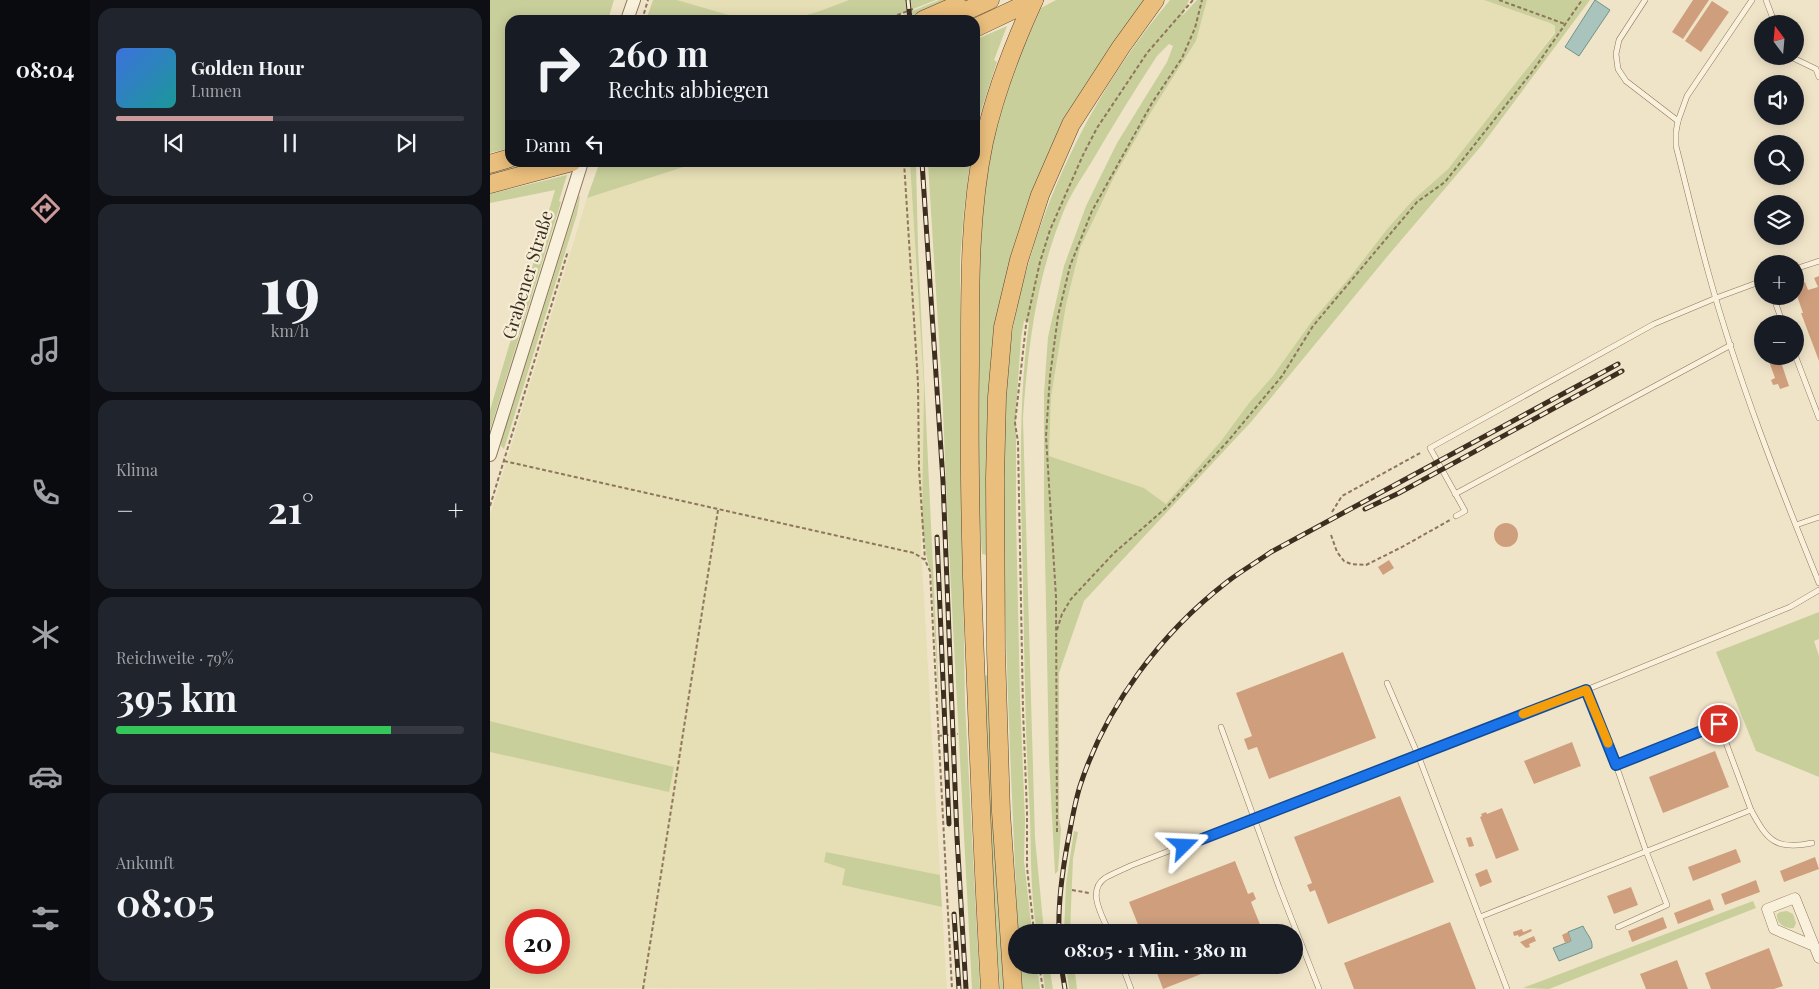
<!DOCTYPE html>
<html lang="de">
<head>
<meta charset="utf-8">
<style>
	body { margin:0; font-family:"Playfair Display",serif; background:#20242c; color:#f1f3f6; height:100vh; display:flex; flex-direction:column; font-size:19px; white-space:nowrap }
	* { box-sizing:border-box; margin:0 }
	p { font-size:16px; color:#9ea1a6 }
	.icon { flex:none; width:28px; height:28px; fill:none; stroke:currentColor; stroke-width:2; stroke-linecap:round; stroke-linejoin:round }
	.map { position:relative; flex:1; overflow:hidden }
	.details { display:flex; flex-direction:column; gap:8px; padding:8px; background:#0d0f14; width:400px }
	.details>* { flex:none }
	.hud { position:absolute; left:15px; top:15px; width:475px; height:152px; border-radius:15px; box-shadow:0 2px 12px #0003; background:#171b24; color:#f1f3f6; overflow:hidden }
	.needle { width:32px; rotate:344deg }
	.fabs { position:absolute; left:1264px; top:15px; display:grid; gap:10px }
	.fabs a { display:grid; place-items:center; width:50px; height:50px; border-radius:50%; background:#171b24; box-shadow:0 2px 12px #0003; font-size:25px }
	.speed { position:absolute; left:15px; top:909px; display:flex; gap:10px; font-size:25px; font-weight:700; text-align:center }
	.speed>* { display:grid; place-content:center; width:65px; height:65px; border-radius:50%; background:#171b24; box-shadow:0 2px 12px #0003; line-height:1 }
	.speed .limit { border:8px solid #d22; background:#fff; color:#111 }
	.pin { position:absolute; display:grid; place-items:center; width:42px; height:42px; color:#fff; margin:-21px; border:2px solid #fff; border-radius:50%; box-shadow:0 1px 5px #0007 }
	.me { position:absolute; width:55px; margin:-28px; rotate:69deg; stroke-linejoin:round; filter:drop-shadow(0 0 4px #0008) }
	.turn { display:flex; align-items:center; gap:18px; height:105px; padding:0 20px; font-size:22px }
	.turn .icon { width:65px; height:65px; stroke-width:2.5 }
	.turn b { display:block; font-size:35px; line-height:42px }
	.then { display:flex; align-items:center; height:48px; padding:0 20px; background:#0003; gap:10px; font-size:19px }
	.big { font-size:38px; font-weight:700; line-height:1.1 }
	.details .card { flex:1; display:flex; flex-direction:column; justify-content:center; gap:8px; min-width:0; padding:0 18px; border-radius:15px; background:#20242c }
	.details .dial { align-items:center; gap:0 }
	.dial b { font-size:65px; line-height:1 }
	.song { display:flex; align-items:center; gap:15px }
	.cover { width:60px; height:60px; border-radius:8px; background:linear-gradient(135deg,hsl(220 70% 55%),hsl(180 70% 35%)) }
	.played { height:5px; border-radius:2px; background:linear-gradient(90deg,#cc999b 45%,#363941 45%) }
	.keys { display:flex; justify-content:space-around; direction:ltr }
	.heat { display:flex; justify-content:space-between; align-items:center; font-size:28px; direction:ltr }
	.charge { height:8px; border-radius:4px; background:linear-gradient(90deg,#34c759 79%,#363941 0) }
	.trip { position:absolute; left:518px; top:924px; width:295px; height:50px; border-radius:25px; background:#171b24; box-shadow:0 2px 12px #0003; font-weight:700; line-height:50px; text-align:center }
	main { display:flex; flex:1; min-height:0 }
	.tabs { display:flex; flex-direction:column; width:90px; justify-content:space-around; align-items:center; background:#090b0e; color:#9ea1a6 }
	.tabs .icon { width:35px; height:35px }
	.tabs .active { color:#cc999b }
	.tabs b { font-size:22px; color:#f1f3f6 }
	.map>svg:first-child { display:block }
</style>
</head>
<body>
<main>
<nav class="tabs">
<b>08:04</b>
<svg class="icon active" aria-label="directions" viewBox="0 0 24 24"><path d="M12 3l9 9-9 9-9-9zM9 14v-3h6M13 9l2 2-2 2"/></svg>
<svg class="icon" aria-label="music" viewBox="0 0 24 24"><path d="M9 18V5l10-2v13"/><circle cx="6" cy="18" r="3"/><circle cx="16" cy="16" r="3"/></svg>
<svg class="icon" aria-label="phone" viewBox="0 0 24 24"><path d="M5 4h4l2 5-3 2q2 4 5 5l2-3 5 2v4C11 20 4 13 5 4z"/></svg>
<svg class="icon" aria-label="climate" viewBox="0 0 24 24"><path d="M12 3v18M4 7l16 10M4 17L20 7"/></svg>
<svg class="icon" aria-label="car" viewBox="0 0 24 24"><path d="M5 17H2v-5l4-1 3-4h7l3 4 3 1v5h-3M9 17h6M6 11h13"/><circle cx="7" cy="17" r="2"/><circle cx="17" cy="17" r="2"/></svg>
<svg class="icon" aria-label="filters" viewBox="0 0 24 24"><path d="M4 7h16M4 17h16"/><circle cx="9" cy="7" r="2"/><circle cx="15" cy="17" r="2"/></svg>
</nav>
<section class="details">
<div class="card">
<div class="song"><i class="cover"></i><div><b>Golden Hour</b><p>Lumen</p></div></div>
<div class="played"></div>
<div class="keys"><svg class="icon" aria-label="previous" viewBox="0 0 24 24"><path d="M18 5L8 12l10 7zM5 5v14"/></svg><svg class="icon" aria-label="pause" viewBox="0 0 24 24"><path d="M8 5v14M16 5v14"/></svg><svg class="icon" aria-label="next" viewBox="0 0 24 24"><path d="M6 5l10 7-10 7zM19 5v14"/></svg></div>
</div>
<div class="card dial"><b>19</b><p>km/h</p></div>
<div class="card"><p>Klima</p>
<div class="heat"><a>−</a><b class="big">21°</b><a>+</a></div>
</div>
<div class="card"><p>Reichweite · 79%</p><b class="big">395 km</b><div class="charge"></div></div>
<div class="card"><p>Ankunft</p><b class="big">08:05</b></div>
</section>
<div class="map">
<svg width="1329" height="989" viewBox="0 0 1329 989">
	<rect width="100%" height="100%" fill="#f0e4c8"/>
	<g fill="#e6deb5" fill-rule="evenodd">
		<path d="M187 0H359L327 12 299 20H256Z"/>
		<path d="M717 0H994L1060 23 1065 26 1066 30 986 135 958 169 922 201 898 228 860 277 822 321 782 377 759 403 731 441 676 504 654 488 559 456 561 397 576 305 590 248 624 177 661 112 706 41Z"/>
		<path d="M206 163H420L434 387V472L431 547 450 875 336 853 334 862 355 869 352 885 452 907 457 989 0 988V752L178 791 184 767 0 721V515L97 198ZM26 920H69V962H26Z"/>
	</g>
	<g fill="#c9cf9b">
		<path d="M0 0H124L118 20H20V148L0 153Z"/>
		<path d="M163 0H187L256 20H156Z"/>
		<path d="M359 0H446L395 20H299L327 12Z"/>
		<path d="M449 0H468L424 20H401Z"/>
		<path d="M566 0H656L576 124 498 397 497 427V555L492 554 489 507 487 308 491 202 508 113 533 41 536 42 551 8Z"/>
		<path d="M680 0H699L692 16 707 0H717L706 41 661 112 624 177 590 248 576 305 561 397 559 456 654 488 676 504 731 441 759 403 782 377 822 321 860 277 898 228 922 201 958 169 1065 33V26L1060 23 994 0H1100L992 145 896 258 761 422 594 601 569 673V818L571 829 568 871 565 874 559 758 554 504V393L558 337 574 266 596 206 627 143 677 62 683 46 679 44 667 56C644 91 622 127 601 163 591 179 580 195 573 213 546 279 538 347 533 418L545 838 554 932H547C539 888 542 842 539 797 536 744 535 692 534 639 533 533 525 427 539 322L534 321 531 338 526 410V516L530 698 535 820 534 861 542 932H528C523 823 518 714 515 605 514 564 514 524 514 483 513 439 512 394 519 351 539 222 596 100 680 0Z"/>
		<path d="M517 26 504 60 507 62 490 114 485 137V40Z"/>
		<path d="M36 163H55L0 176V172Z"/>
		<path d="M124 163V162L206 163 97 198 108 167Z"/>
		<path d="M420 163H426L428 247 451 738 441 572 437 559 432 524 434 387Z"/>
		<path d="M438 163H480L474 210 470 262 472 507 475 703 490 989H482L458 530 452 388Z"/>
		<path d="M77 175 69 201 71 202 0 430V410L65 190 0 203V194Z"/>
		<path d="M89 196 90 197 87 214 14 449 11 446V442Z"/>
		<path d="M1329 612V639L1324 641 1329 656V777L1266 751 1226 652Z"/>
		<path d="M494 675 499 676 516 989H510L507 946 502 912Z"/>
		<path d="M0 721 184 767 179 792 0 752Z"/>
		<path d="M584 831 588 832 583 859 580 932H574L576 884Z"/>
		<path d="M336 852 450 875 452 907 352 885 355 869 334 862Z"/>
		<path d="M1263 901 1266 908 1059 989 1033 988Z"/>
		<path d="M1297 911 1303 914 1306 923 1304 928C1295 929 1286 924 1287 914L1290 912Z"/>
		<path d="M530 965H547L550 989H530Z"/>
		<path d="M552 965H559L563 989H555Z"/>
		<path d="M576 965H584L587 989H579Z"/>
	</g>
	<g fill="#a9c4bc" stroke="#6f938a">
		<path d="M1105 0 1120 10 1089 56 1075 47Z"/>
		<path d="M1093 926C1097 935 1103 939 1102 948L1069 961 1063 948 1081 941 1078 932Z"/>
	</g>
	<g fill="#cf9f7d">
		<path d="M1203 0H1219L1193 39 1182 32Z"/>
		<path d="M1222 1 1239 12 1211 52 1195 41Z"/>
		<path d="M1329 276V361L1311 313H1313L1305 290V285L1315 282 1318 290 1328 287 1324 278Z"/>
		<path d="M1277 356H1289L1299 386 1290 389 1288 384 1283 385 1281 380 1285 378Z"/>
		<circle cx="1016" cy="535" r="12"/>
		<path d="M899 560 904 568 893 575 888 567Z"/>
		<path d="M853 652 886 738 779 779 767 747 758 750 754 739 762 736 746 693Z"/>
		<path d="M1082 742 1091 766 1044 784 1034 761Z"/>
		<path d="M1225 751 1239 787 1173 813 1159 777Z"/>
		<path d="M910 796 944 882 838 924 825 890 820 892 817 885 822 883 804 837Z"/>
		<path d="M1012 808 1029 850 1006 859 990 817 992 816 991 814 996 812 997 814Z"/>
		<path d="M981 837 984 846 979 847 976 838Z"/>
		<path d="M1246 849 1251 862 1203 881 1198 867Z"/>
		<path d="M1325 857 1329 869 1294 882 1290 871Z"/>
		<path d="M745 861 758 894 763 892 766 899 761 902 773 932H651L639 902Z"/>
		<path d="M997 869 1002 882 990 887 985 874Z"/>
		<path d="M1266 880 1270 892 1235 905 1231 894Z"/>
		<path d="M1141 887 1148 905 1124 914 1117 896Z"/>
		<path d="M1220 899 1224 910 1188 924 1184 913Z"/>
		<path d="M1173 917 1177 928 1142 942 1138 931Z"/>
		<path d="M960 922 986 989H864L854 963Z"/>
		<path d="M1032 929 1033 932 1041 929 1042 931 1029 937 1028 935 1024 936 1023 932Z"/>
		<path d="M1078 932 1081 941 1075 943 1072 935Z"/>
		<path d="M1044 936 1046 941 1039 944 1040 947 1036 948 1030 942Z"/>
		<path d="M1279 948 1293 986 1284 989H1221L1215 973Z"/>
		<path d="M1187 960 1198 989H1156L1150 974Z"/>
		<path d="M664 965H734L673 989Z"/>
	</g>
	<g fill="none" stroke-linecap="round" stroke-linejoin="round">
		<g stroke="#8d765c" stroke-width="6">
			<g id="service">
				<path d="M1155 0 1129 40 1126 54 1128 69 1136 81 1188 121"/>
				<path d="M1262 0 1197 96 1188 121 1186 132V146C1197 189 1207 232 1219 275 1248 380 1288 482 1329 583"/>
				<path d="M1276 0 1285 24"/>
				<path d="M1299 56 1326 69 1329 77"/>
				<path d="M1305 269 1329 261"/>
				<path d="M1283 296 1293 324"/>
				<path d="M1305 355 1329 418"/>
				<path d="M965 494 1241 345"/>
				<path d="M966 516 975 511 940 448 1164 324 1226 298 1272 281"/>
				<path d="M1306 525 1329 517"/>
				<path d="M897 683 928 755 1017 989"/>
				<path d="M1096 690 1126 765 1156 851 1177 905 1128 927"/>
				<path d="M731 727 789 887 829 989"/>
				<path d="M1261 810C1277 840 1286 851 1322 843"/>
				<path d="M990 917 1261 810 1229 724 1126 765"/>
				<path d="M619 932C613 917 596 891 615 878 622 874 632 870 640 866L1096 690 1300 607 1329 590"/>
				<path d="M632 965 641 989"/>
			</g>
		</g>
		<g stroke="#8d765c" stroke-width="11">
			<path id="minor" d="M1324 946 1284 929 1277 909 1305 898 1329 958"/>
		</g>
		<g stroke="#8d765c" stroke-width="14">
			<g id="tertiary">
				<path d="M137 20 144 0"/>
				<path d="M0 455 92 162"/>
			</g>
		</g>
		<g stroke="#5b4430" stroke-width="19">
			<g id="trunk">
				<path d="M433 20 467 5"/>
				<path d="M456 20 500 0"/>
				<path d="M485 28 544 0"/>
				<path d="M0 164 20 158"/>
				<path d="M0 184 82 162"/>
				<path d="M500 989C492 852 487 715 482 578 480 506 479 434 480 362 480 288 479 214 494 142 505 92 523 46 544 0"/>
				<path d="M523 989 511 812 506 651 505 478 507 397 513 327 529 260 550 195 581 124 631 47 665 0"/>
			</g>
		</g>
		<g stroke="#8d765c" stroke-width="2" stroke-dasharray="4 2.5" stroke-linecap="butt">
			<path d="M1009 0 1075 24"/>
			<path d="M152 20 158 0"/>
			<path d="M395 20 423 9"/>
			<path d="M414 162 428 383 429 468 435 560"/>
			<path d="M14 461 424 553 435 560 440 571 462 989"/>
			<path d="M0 506 78 251"/>
			<path d="M842 512 852 496 932 452"/>
			<path d="M841 535 847 552 854 561 861 564 876 565 912 547 960 520"/>
			<path d="M567 630 572 614 581 599 624 553 677 507 738 441 792 376 823 326 927 202 955 182 1042 72 1092 0"/>
			<path d="M448 736 468 734"/>
			<path d="M567 832 566 597 556 436 560 376 568 316 580 266 602 211 662 103 692 58 705 28 712 0"/>
			<path d="M582 890 599 893"/>
			<path d="M544 932 537 867V812L533 710 528 442 525 423 536 325 550 262 560 230 593 155 607 128 657 53 703 0"/>
			<path d="M549 965 553 989"/>
			<path d="M153 989 228 510"/>
		</g>
		<use href="#service" stroke="#faf1dc" stroke-width="5"/>
		<use href="#minor" stroke="#faf1dc" stroke-width="10"/>
		<use href="#tertiary" stroke="#faf1dc" stroke-width="12"/>
		<use href="#trunk" stroke="#eabe7c" stroke-width="18"/>
		<g stroke="#3d2e20" stroke-width="5">
			<g id="rail">
				<path d="M418 0 420 20"/>
				<path d="M432 162 453 481 467 837 476 989"/>
				<path d="M875 509 909 493 1132 371"/>
				<path d="M447 537 459 824"/>
				<path d="M464 914 469 989"/>
				<path d="M569 932C568 903 572 874 577 846 581 826 584 805 590 786 616 706 671 633 737 582 751 571 767 562 781 552L1128 364"/>
				<path d="M571 965 575 989"/>
			</g>
		</g>
		<use href="#rail" stroke="#f7eed8" stroke-width="3" stroke-dasharray="9" stroke-linecap="butt"/>
	</g>
	<g fill="none" stroke-linecap="round" stroke-linejoin="round">
		<g stroke="#114b97" stroke-width="12">
			<path id="route" d="M694 846 1096 690 1126 765 1229 724"/>
		</g>
		<use href="#route" stroke="#1a73e8" stroke-width="9"/>
		<path stroke="#f59e0b" stroke-width="9" d="M1033 714 1096 690 1118 743"/>
	</g>
	<g text-anchor="middle" stroke-width="4.5" stroke-linejoin="round" paint-order="stroke">
		<g font-size="18" fill="#3d2e20" stroke="#f7eed8">
			<text transform="translate(38 275) rotate(-73)" y="6">Grabener Straße</text>
		</g>
	</g>
</svg>
<div class="fabs">
<a><svg class="needle" viewBox="-14 -14 28 28"><path d="M0-13l5 13h-10z" fill="#e53935"/><path d="M0 13l5-13h-10z" fill="#9ea1a6"/></svg></a>
<a><svg class="icon" aria-label="sound" viewBox="0 0 24 24"><path d="M4 9h4l5-4v14l-5-4H4zM17 9q2 3 0 6"/></svg></a>
<a><svg class="icon" aria-label="search" viewBox="0 0 24 24"><circle cx="10" cy="10" r="6"/><path d="M15 15l6 6"/></svg></a>
<a><svg class="icon" aria-label="layers" viewBox="0 0 24 24"><path d="M12 4l9 5-9 5-9-5zM3 14l9 5 9-5"/></svg></a>
<a>+</a>
<a>−</a>
</div>
<div class="speed"><div class="limit">20</div></div>
<div class="pin" style="left:1229px;top:724px;background:#d93025"><svg class="icon" aria-label="arrive" viewBox="0 0 24 24"><path d="M6 21V4h12l-3 4 3 4H6"/></svg></div>
<svg class="me" style="left:694px;top:846px" viewBox="-20 -20 40 40"><path d="M0-17L14 15 0 8-14 15z" fill="#1a73e8" stroke="#fff" stroke-width="4"/></svg>
<div class="trip">08:05 · 1 Min. · 380 m</div>
<div class="hud">
<div class="turn"><svg class="icon" aria-label="right" viewBox="0 0 24 24"><path d="M7 20v-9h11M14 6l5 5-5 5"/></svg><div><b>260 m</b>Rechts abbiegen</div></div>
<div class="then">Dann<svg class="icon" aria-label="left" viewBox="0 0 24 24"><path d="M17 20v-9H6M10 6l-5 5 5 5"/></svg></div>
</div>
</div>
</main>
</body>
</html>
